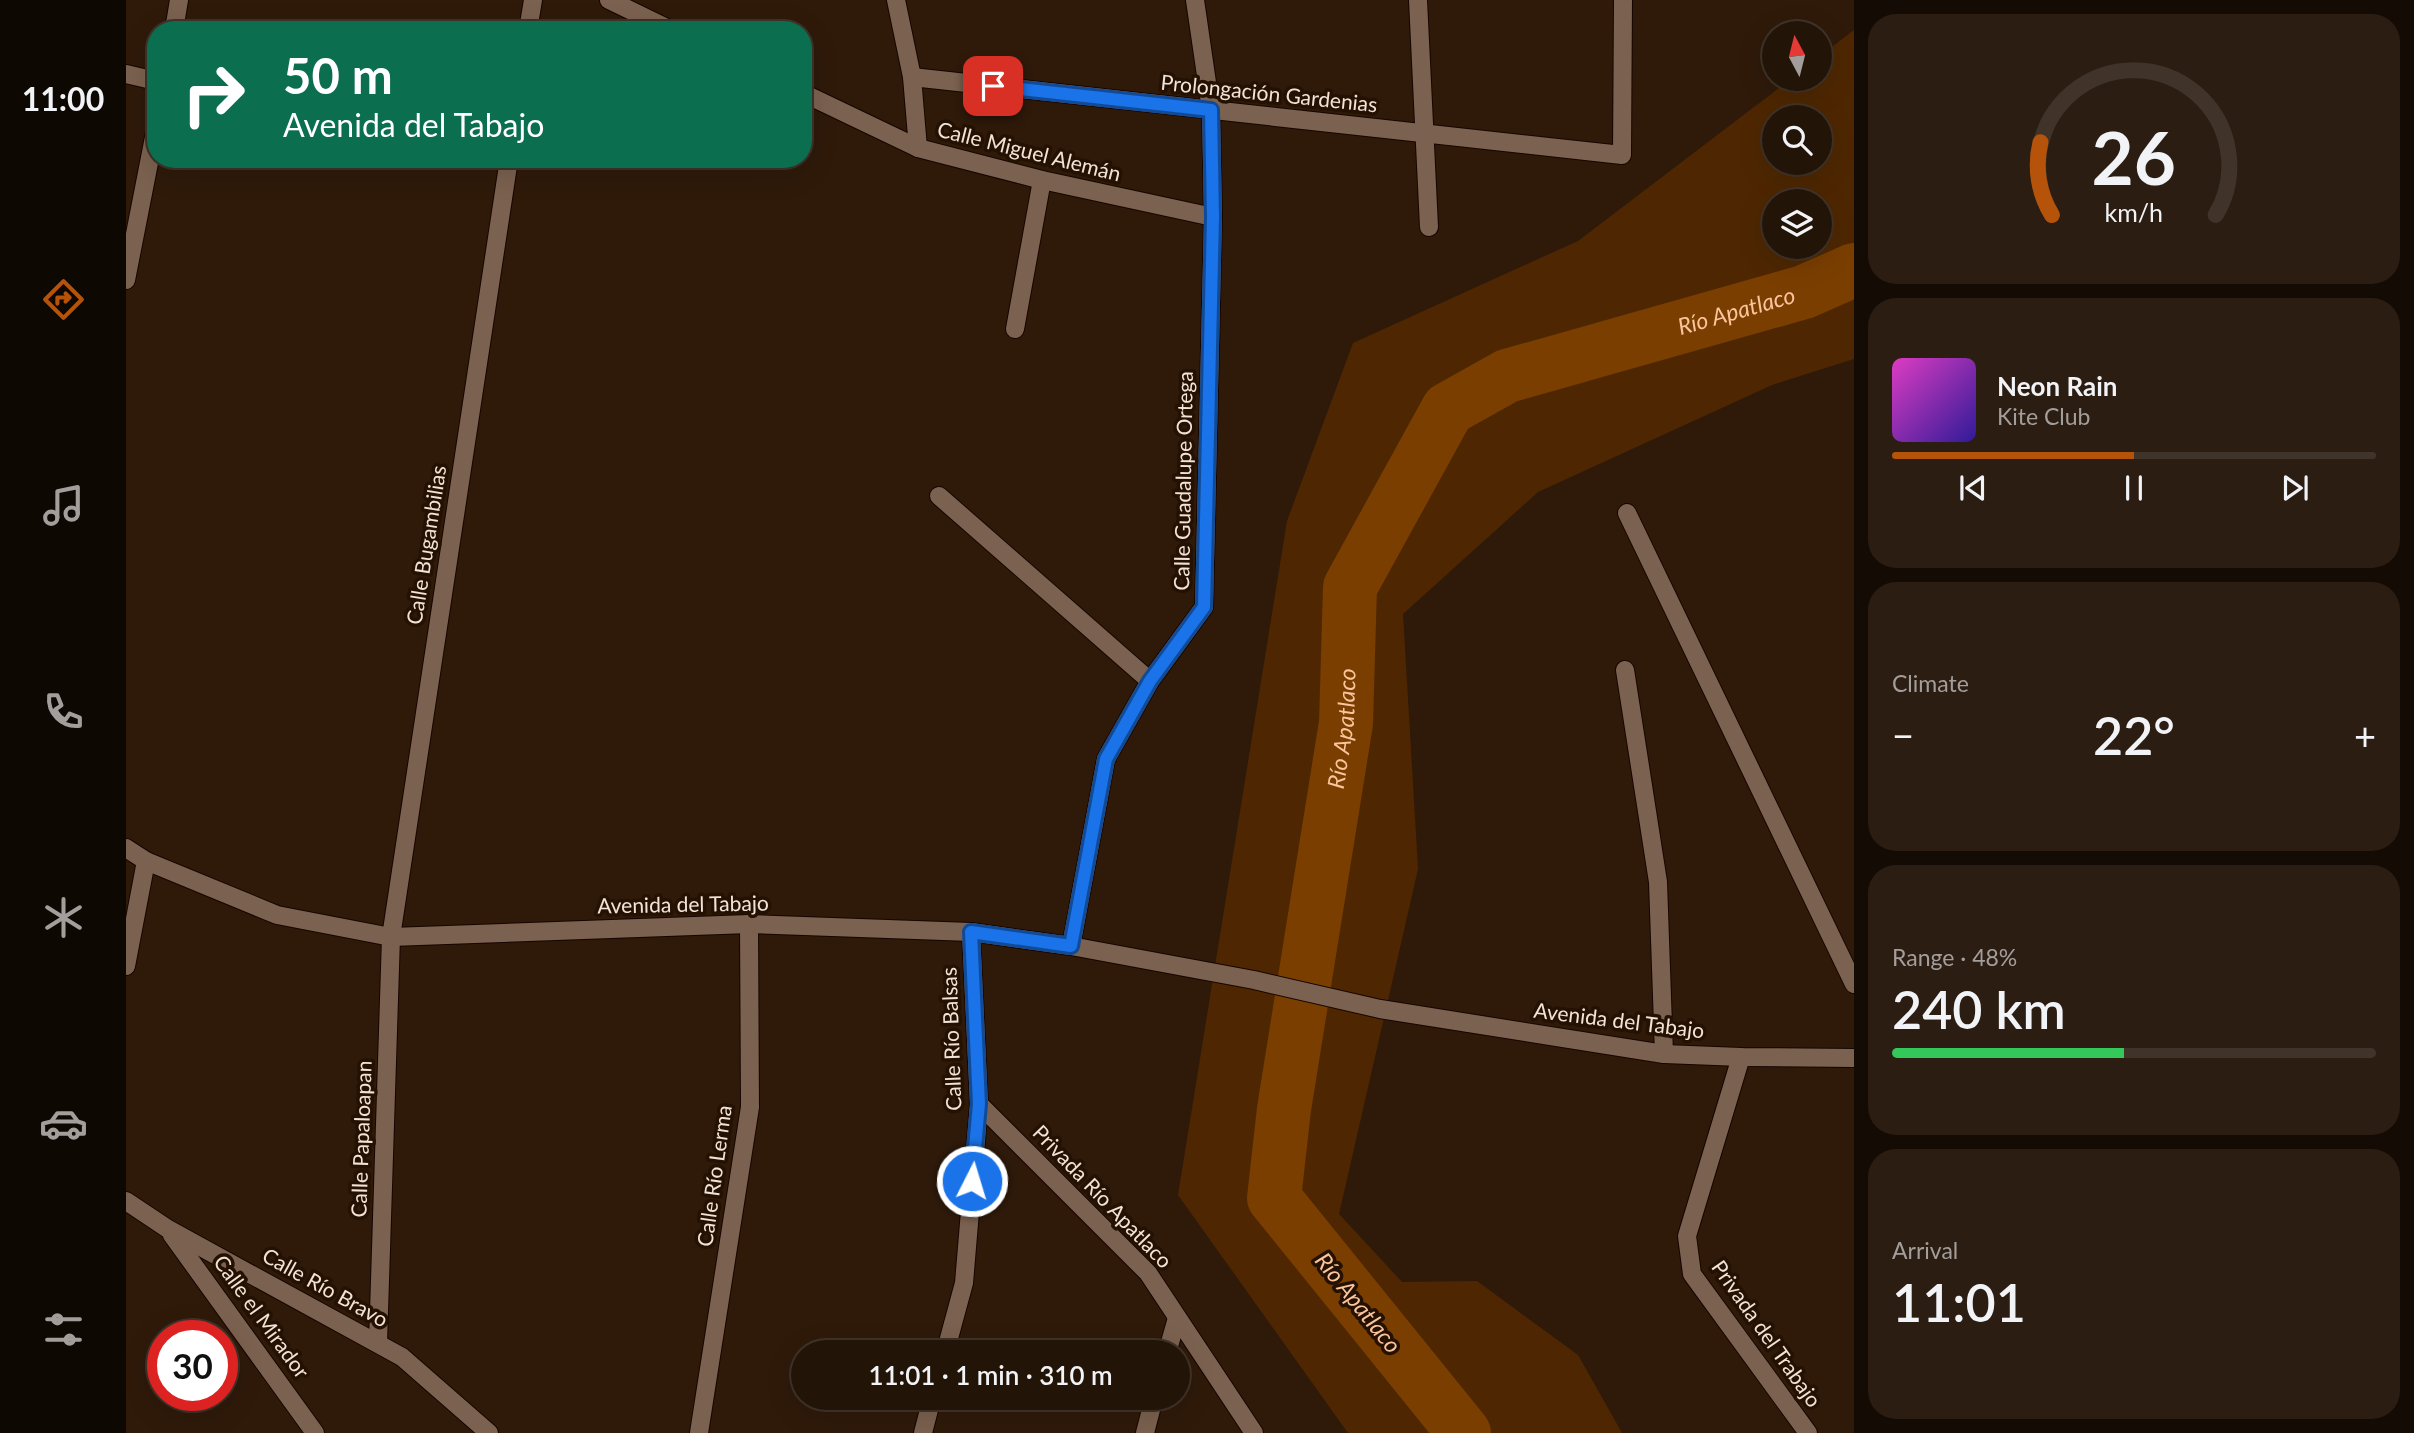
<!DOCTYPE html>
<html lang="en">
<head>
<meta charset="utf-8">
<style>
	body { margin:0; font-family:Lato,sans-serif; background:#2b1d12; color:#f1f3f6; height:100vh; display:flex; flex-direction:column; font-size:26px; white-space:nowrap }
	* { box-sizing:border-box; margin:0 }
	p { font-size:23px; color:#a39e9c }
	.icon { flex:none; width:38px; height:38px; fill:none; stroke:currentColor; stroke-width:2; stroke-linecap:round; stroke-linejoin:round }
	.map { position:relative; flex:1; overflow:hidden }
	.drawer { display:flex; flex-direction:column; gap:14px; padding:14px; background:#130b04; width:560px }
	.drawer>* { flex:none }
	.guide { position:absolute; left:21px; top:21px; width:665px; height:147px; border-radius:28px; box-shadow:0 7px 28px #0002,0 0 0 2px #403329; background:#0b6e4f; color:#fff; overflow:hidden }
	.needle { width:46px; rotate:353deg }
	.controls { position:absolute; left:1636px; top:21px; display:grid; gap:14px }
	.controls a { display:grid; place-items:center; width:70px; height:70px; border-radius:50%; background:#231408; box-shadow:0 7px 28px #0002,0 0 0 2px #403329; font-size:35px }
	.speed { position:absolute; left:21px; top:1320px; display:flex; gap:14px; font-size:35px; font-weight:700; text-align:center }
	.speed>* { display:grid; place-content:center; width:91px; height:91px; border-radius:50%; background:#231408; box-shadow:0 7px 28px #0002,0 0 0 2px #403329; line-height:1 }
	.speed .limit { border:10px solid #d22; background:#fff; color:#111 }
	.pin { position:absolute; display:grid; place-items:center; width:60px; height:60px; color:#fff; margin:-30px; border-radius:14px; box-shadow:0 4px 10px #0006 }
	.me { position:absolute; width:77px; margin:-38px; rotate:5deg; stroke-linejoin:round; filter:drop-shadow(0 0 5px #0008) }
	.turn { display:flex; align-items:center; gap:24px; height:147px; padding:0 21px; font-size:32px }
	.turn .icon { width:91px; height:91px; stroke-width:2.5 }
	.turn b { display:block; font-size:49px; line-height:60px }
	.big { font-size:52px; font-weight:600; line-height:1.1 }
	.drawer .widget { flex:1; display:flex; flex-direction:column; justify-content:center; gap:10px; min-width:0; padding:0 24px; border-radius:28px; background:#2b1d12 }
	.drawer .dial { align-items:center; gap:0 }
	.dial svg { height:182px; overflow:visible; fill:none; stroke:#403329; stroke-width:7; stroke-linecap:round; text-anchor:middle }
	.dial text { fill:#f1f3f6; stroke:none }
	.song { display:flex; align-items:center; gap:21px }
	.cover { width:84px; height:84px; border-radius:10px; background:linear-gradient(135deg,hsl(310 70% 55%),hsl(250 70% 35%)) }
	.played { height:7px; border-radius:4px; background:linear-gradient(90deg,#b45309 50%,#403329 50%) }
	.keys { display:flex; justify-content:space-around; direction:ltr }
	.heat { display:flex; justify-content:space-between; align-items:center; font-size:38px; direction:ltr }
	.charge { height:10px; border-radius:5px; background:linear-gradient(90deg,#34c759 48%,#403329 0) }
	.trip { position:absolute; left:665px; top:1340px; width:399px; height:70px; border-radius:35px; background:#231408; box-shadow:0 7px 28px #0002,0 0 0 2px #403329; font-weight:600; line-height:70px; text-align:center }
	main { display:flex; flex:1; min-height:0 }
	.dock { display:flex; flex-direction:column; width:126px; justify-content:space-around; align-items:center; background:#0e0803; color:#a39e9c }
	.dock .icon { width:49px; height:49px }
	.dock .on { color:#b45309 }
	.dock b { font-size:32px; color:#f1f3f6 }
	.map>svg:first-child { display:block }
</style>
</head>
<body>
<main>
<nav class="dock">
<b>11:00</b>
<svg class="icon on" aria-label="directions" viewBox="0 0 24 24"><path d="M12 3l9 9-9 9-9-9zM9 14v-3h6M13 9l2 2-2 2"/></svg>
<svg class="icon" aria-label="music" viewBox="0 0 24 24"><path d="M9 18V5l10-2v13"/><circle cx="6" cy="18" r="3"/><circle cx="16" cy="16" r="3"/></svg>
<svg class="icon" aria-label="phone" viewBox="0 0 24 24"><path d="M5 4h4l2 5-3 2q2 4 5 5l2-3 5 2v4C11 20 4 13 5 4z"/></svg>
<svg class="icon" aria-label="climate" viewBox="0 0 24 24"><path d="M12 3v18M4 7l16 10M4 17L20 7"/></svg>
<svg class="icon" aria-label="car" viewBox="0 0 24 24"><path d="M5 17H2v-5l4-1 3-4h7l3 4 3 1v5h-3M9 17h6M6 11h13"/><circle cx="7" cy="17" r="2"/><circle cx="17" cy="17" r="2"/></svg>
<svg class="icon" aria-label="filters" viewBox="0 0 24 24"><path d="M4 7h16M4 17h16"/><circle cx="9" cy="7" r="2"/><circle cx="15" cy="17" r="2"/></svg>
</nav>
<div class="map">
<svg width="1728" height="1433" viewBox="0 0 1728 1433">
	<rect width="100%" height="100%" fill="#2f1a0a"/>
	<path fill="#4e2702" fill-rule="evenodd" d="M1728 30V359L1646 385 1412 492 1277 614 1292 869 1213 1214 1276 1282 1351 1281 1452 1355 1496 1433H1222L1052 1195 1161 521 1227 343 1452 241 1665 79H1694V56ZM1648 117H1694V163H1648ZM1648 201H1694V247H1648Z"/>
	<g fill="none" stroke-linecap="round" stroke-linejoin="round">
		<path stroke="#7a3e00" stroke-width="54" id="s1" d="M1338 1433 1148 1198 1158 1109 1220 723 1224 587 1322 409 1381 376 1678 292 1728 270"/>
		<g stroke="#160500" stroke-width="20">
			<path id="service" d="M1501 513 1728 984"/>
		</g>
		<g stroke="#160500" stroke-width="20">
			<g id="minor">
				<path d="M483 0 545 30"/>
				<path d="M770 0 786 77 792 148"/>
				<path d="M1292 0 1303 227"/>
				<path d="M48 30 53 0"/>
				<path d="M402 30 407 0"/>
				<path d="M0 74 30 81"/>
				<path d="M786 77 1496 155 1497 0"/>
				<path d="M677 93 792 148 916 180 1087 217"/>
				<path d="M0 280 30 127"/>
				<path d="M889 329 916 180"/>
				<path d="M813 496 1024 681"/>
				<path d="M1499 670 1532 882 1538 1054"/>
				<path d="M945 946 980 759 1024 681 1078 607 1087 217 1085 110 1069 0"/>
				<path d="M0 966 20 861"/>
				<path d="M1615 1057 1561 1236 1566 1274 1682 1433"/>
				<path d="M853 1104 1022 1273 1128 1433"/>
				<path d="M0 1201 42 1229 276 1357 363 1433"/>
				<path d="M46 1235 189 1433"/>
				<path d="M252 1343 265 937 383 159"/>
				<path d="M819 1353 838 1283 853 1104 845 932"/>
				<path d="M1041 1353 1051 1318"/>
				<path d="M573 1433 624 1107 623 924"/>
				<path d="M797 1433 806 1398"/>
				<path d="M1019 1433 1028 1398"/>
			</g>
		</g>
		<g stroke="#160500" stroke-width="20">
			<path id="tertiary" d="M0 848 20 861 151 915 265 937 623 924 845 932 945 946 1128 980 1254 1009 1538 1054 1615 1057 1728 1058"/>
		</g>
		<use href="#service" stroke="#7b614f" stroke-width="18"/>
		<use href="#minor" stroke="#7b614f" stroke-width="18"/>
		<use href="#tertiary" stroke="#7b614f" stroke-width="18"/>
	</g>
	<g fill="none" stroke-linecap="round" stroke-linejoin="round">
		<g stroke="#114b97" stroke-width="18">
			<path id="route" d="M846 1181 853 1104 845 932 945 946 980 759 1024 681 1078 607 1087 217 1085 110 867 86"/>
		</g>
		<use href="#route" stroke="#1a73e8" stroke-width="12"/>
	</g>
	<g text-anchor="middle" stroke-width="7" stroke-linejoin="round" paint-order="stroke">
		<g font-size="21" fill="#f2e3d8" stroke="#251102">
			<text transform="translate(1143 94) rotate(6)" y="7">Prolongación Gardenias</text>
			<text transform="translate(903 152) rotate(14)" y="7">Calle Miguel Alemán</text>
			<text transform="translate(1058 481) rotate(-89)" y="7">Calle Guadalupe Ortega</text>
			<text transform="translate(301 545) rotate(-81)" y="7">Calle Bugambilias</text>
			<text transform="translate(557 905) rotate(-1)" y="7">Avenida del Tabajo</text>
			<text transform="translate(1493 1021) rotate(7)" y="7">Avenida del Tabajo</text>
			<text transform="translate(826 1039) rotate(-92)" y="7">Calle Río Balsas</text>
			<text transform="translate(236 1139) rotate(-88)" y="7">Calle Papaloapan</text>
			<text transform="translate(589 1176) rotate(-82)" y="7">Calle Río Lerma</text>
			<text transform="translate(976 1197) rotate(46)" y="7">Privada Río Apatlaco</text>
			<text transform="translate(199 1288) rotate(29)" y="7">Calle Río Bravo</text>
			<text transform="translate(135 1317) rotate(54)" y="7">Calle el Mirador</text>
			<text transform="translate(1640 1334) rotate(55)" y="7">Privada del Trabajo</text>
		</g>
		<g font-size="23" font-style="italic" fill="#fac49c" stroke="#251102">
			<text dy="8" stroke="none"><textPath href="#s1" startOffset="1428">Río Apatlaco</textPath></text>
			<text dy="8" stroke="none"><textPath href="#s1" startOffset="777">Río Apatlaco</textPath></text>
			<text transform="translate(1232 1303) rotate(51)" y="8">Río Apatlaco</text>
		</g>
	</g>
</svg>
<div class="controls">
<a><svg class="needle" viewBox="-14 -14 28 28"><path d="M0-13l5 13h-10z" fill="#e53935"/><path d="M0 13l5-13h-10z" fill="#a39e9c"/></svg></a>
<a><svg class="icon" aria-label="search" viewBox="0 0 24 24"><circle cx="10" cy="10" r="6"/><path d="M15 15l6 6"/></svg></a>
<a><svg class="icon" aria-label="layers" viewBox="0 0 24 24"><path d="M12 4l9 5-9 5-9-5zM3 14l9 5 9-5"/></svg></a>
</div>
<div class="speed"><div class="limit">30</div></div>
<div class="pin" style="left:867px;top:86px;background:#d93025"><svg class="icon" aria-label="arrive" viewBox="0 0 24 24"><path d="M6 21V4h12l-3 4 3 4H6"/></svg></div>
<svg class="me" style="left:846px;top:1181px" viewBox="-20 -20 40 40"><circle r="17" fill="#1a73e8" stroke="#fff" stroke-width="3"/><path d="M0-11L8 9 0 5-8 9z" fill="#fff"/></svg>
<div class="trip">11:01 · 1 min · 310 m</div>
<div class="guide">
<div class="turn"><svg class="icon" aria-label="right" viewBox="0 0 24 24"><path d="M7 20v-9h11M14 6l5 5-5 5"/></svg><div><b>50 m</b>Avenida del Tabajo</div></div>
</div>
</div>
<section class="drawer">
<div class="widget dial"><svg viewBox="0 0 100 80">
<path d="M14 69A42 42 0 1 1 86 69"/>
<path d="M14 69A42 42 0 0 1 9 37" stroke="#b45309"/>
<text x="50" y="56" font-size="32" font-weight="700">26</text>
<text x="50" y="72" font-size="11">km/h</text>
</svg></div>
<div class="widget">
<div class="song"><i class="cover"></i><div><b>Neon Rain</b><p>Kite Club</p></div></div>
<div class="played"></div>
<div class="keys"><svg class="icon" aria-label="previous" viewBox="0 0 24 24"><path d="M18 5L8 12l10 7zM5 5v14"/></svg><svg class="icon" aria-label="pause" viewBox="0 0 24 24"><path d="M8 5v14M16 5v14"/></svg><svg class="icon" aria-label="next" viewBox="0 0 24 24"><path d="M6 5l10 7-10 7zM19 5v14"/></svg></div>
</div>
<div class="widget"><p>Climate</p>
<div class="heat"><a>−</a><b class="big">22°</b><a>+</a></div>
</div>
<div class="widget"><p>Range · 48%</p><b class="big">240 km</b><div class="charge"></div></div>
<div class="widget"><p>Arrival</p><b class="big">11:01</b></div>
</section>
</main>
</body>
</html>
